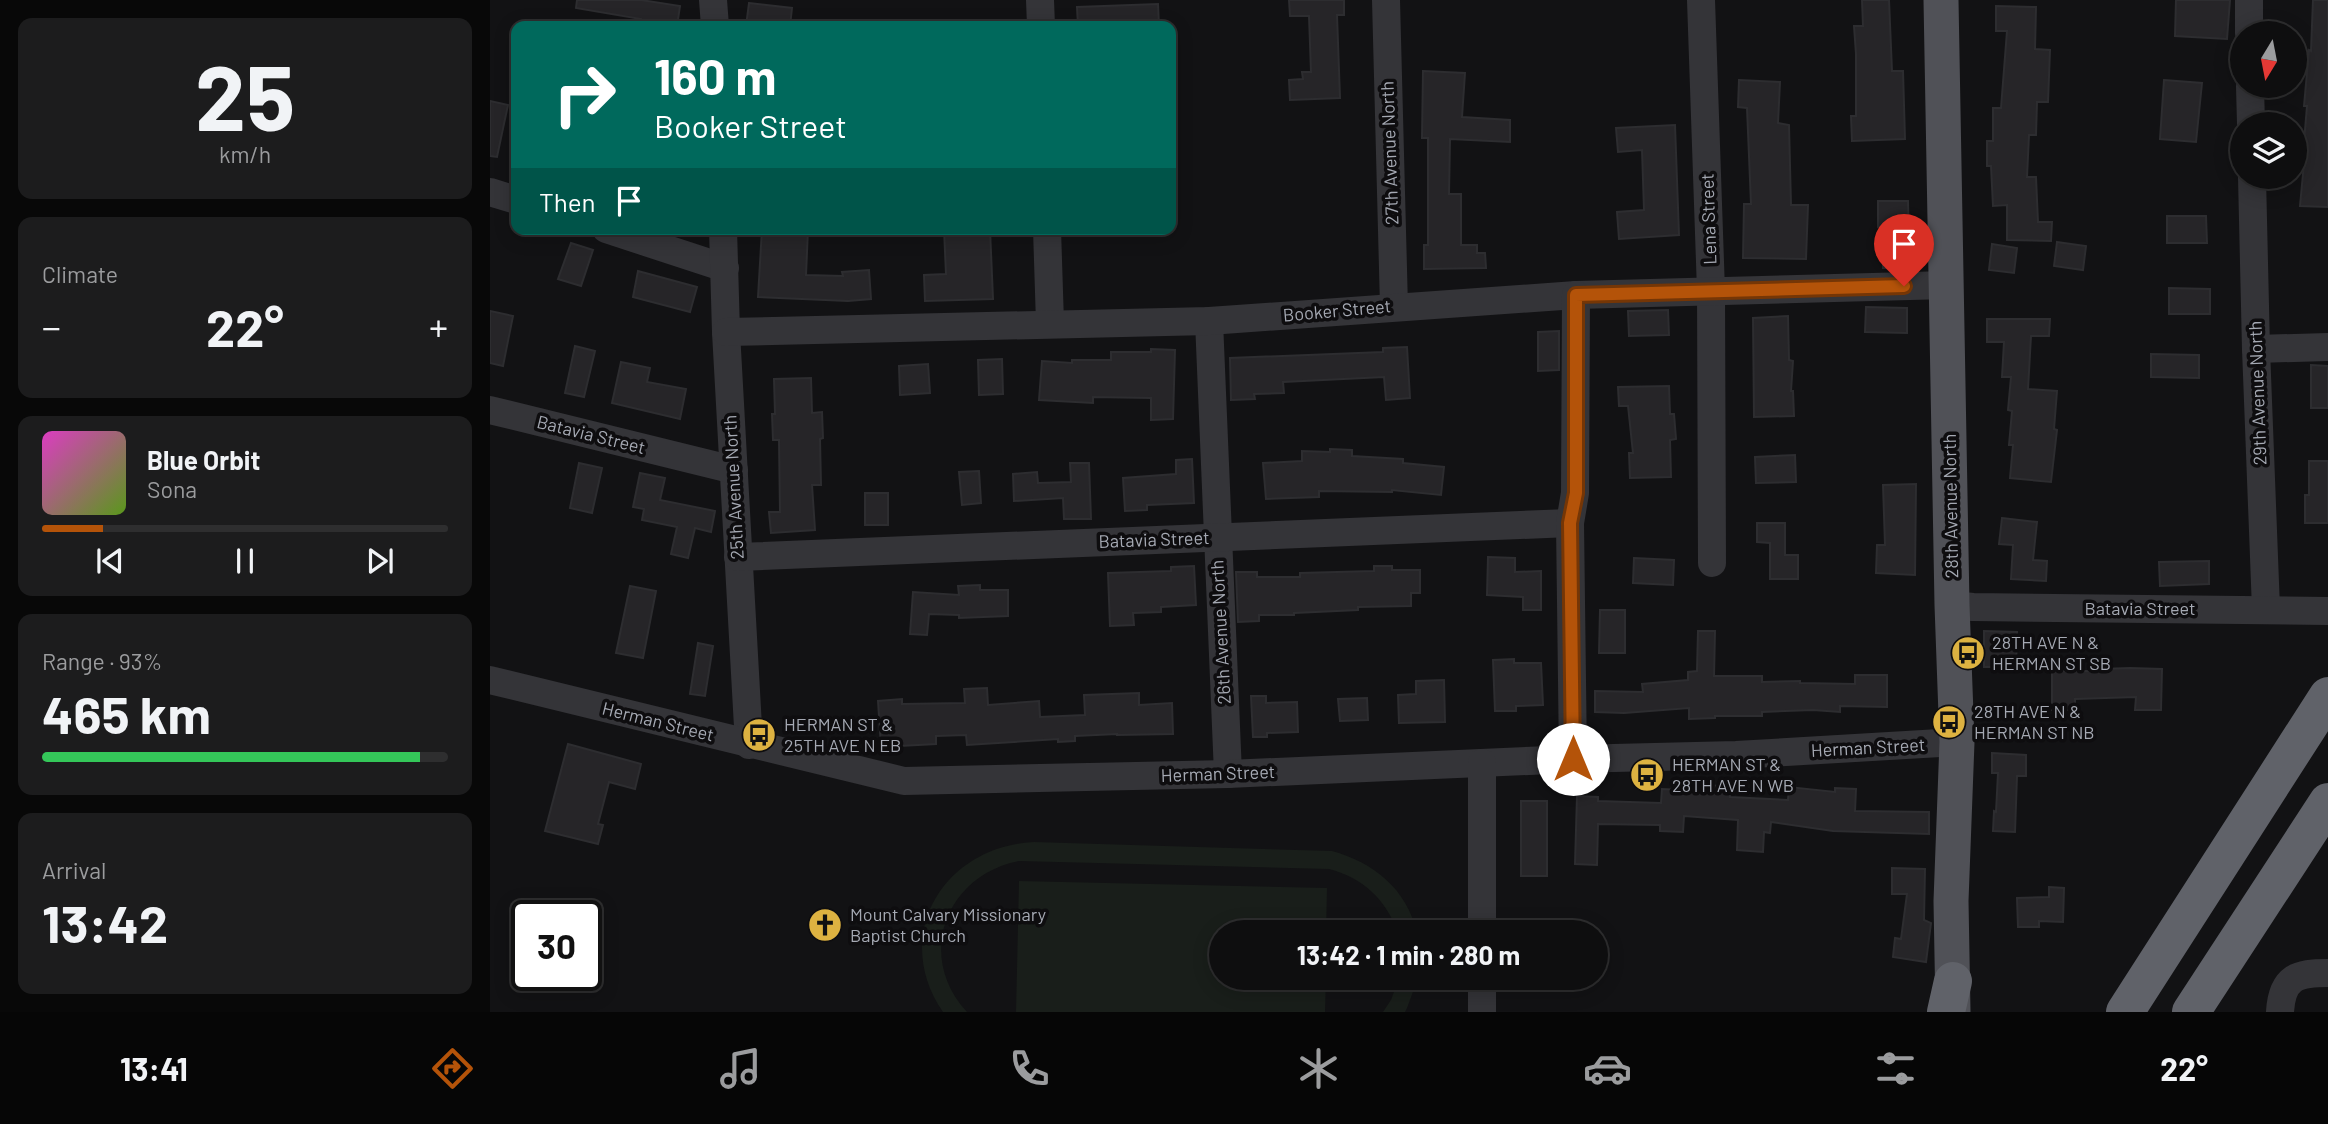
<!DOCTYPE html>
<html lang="en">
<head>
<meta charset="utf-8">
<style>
	body { margin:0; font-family:Barlow,sans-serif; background:#1c1c1d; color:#f1f3f6; height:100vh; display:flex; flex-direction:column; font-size:26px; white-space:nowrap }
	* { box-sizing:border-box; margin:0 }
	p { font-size:23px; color:#9b9c9e }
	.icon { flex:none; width:38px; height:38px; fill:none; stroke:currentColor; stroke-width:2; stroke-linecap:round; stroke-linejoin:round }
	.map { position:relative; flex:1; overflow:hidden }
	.side { display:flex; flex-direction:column; gap:18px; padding:18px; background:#080808; width:490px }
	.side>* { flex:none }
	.guide { position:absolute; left:21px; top:21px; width:665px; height:214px; border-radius:14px; box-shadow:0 4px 18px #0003,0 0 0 2px #2e2e2f; background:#00695c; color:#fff; overflow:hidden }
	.needle { width:46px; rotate:190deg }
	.controls { position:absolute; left:1740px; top:21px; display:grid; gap:14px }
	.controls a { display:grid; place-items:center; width:77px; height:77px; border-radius:50%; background:#0e0e0f; box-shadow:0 4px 18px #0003,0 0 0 2px #2e2e2f; font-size:35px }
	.speed { position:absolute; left:21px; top:900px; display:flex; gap:14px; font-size:35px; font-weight:700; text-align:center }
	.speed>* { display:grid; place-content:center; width:91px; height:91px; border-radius:50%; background:#0e0e0f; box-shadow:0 4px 18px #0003,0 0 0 2px #2e2e2f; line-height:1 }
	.speed .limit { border:4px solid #111; border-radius:10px; background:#fff; color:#111 }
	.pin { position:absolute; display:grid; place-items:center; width:60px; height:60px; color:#fff; margin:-72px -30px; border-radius:50% 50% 50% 0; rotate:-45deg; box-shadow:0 0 7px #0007 }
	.pin .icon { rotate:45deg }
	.me { position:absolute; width:77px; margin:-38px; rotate:0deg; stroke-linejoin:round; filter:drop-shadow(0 0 5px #0008) }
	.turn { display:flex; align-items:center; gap:24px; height:147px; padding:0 28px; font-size:32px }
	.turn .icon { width:91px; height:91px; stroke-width:2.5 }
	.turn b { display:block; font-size:49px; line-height:60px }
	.then { display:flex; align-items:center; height:66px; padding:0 28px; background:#0003; gap:14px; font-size:26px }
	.big { font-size:52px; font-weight:700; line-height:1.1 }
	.side .card { flex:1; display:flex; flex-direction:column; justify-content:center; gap:10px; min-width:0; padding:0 24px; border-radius:14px; background:#1c1c1d }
	.side .dial { align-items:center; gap:0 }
	.dial b { font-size:91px; line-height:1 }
	.song { display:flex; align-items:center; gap:21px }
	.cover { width:84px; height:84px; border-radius:10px; background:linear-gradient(135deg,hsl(310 70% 55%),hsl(90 70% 35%)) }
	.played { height:7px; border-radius:4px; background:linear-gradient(90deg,#b45309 15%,#2e2e2f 15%) }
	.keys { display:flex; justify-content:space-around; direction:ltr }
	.heat { display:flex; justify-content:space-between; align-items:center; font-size:38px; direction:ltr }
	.charge { height:10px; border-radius:5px; background:linear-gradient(90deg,#34c759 93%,#2e2e2f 0) }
	.trip { position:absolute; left:719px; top:920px; width:399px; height:70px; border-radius:35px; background:#0e0e0f; box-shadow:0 4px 18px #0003,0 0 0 2px #2e2e2f; font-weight:700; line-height:70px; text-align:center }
	.menu { display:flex; height:112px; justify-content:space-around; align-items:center; background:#060606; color:#9b9c9e }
	.menu .icon { width:49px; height:49px }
	.menu .on { color:#b45309 }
	.menu b { font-size:32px; color:#f1f3f6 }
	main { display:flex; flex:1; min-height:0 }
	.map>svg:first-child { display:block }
</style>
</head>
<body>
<main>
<section class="side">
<div class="card dial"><b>25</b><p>km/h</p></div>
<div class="card"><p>Climate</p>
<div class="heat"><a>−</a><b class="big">22°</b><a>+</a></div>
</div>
<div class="card">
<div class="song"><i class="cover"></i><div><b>Blue Orbit</b><p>Sona</p></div></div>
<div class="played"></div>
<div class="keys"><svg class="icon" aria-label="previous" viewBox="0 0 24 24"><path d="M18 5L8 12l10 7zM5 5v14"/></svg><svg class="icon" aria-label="pause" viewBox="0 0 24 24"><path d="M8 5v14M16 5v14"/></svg><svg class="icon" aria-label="next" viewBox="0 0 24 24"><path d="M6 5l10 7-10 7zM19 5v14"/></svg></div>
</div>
<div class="card"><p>Range · 93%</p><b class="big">465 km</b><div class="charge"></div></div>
<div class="card"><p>Arrival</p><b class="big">13:42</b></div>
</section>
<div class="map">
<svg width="1838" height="1012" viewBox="0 0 1838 1012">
	<rect width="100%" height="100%" fill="#121214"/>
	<g fill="#191e1a">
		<path d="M544 842 842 851C883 862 917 889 927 933H908C896 899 873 878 839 869L529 861C456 875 425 956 477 1012H453C400 935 454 846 544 842Z"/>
		<path d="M529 881 837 888 836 933H732V978H836L835 1012H526Z"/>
		<path d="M909 978H928L917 1008 915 1012H893L901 1000Z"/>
	</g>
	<g fill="#262528" stroke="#2d2d30" stroke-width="2">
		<path d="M87 0H151L190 6 187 26H150L151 19 86 8Z"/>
		<path d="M799 0H854V15H847L850 98 800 100 799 80 813 79 812 72H821L819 16H800Z"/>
		<path d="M1372 0H1399L1402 71H1413L1415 139 1362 141 1361 116H1366V54L1364 26H1373Z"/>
		<path d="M1686 0H1740L1737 39 1685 36Z"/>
		<path d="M1823 0H1838V207L1810 206 1816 142H1814L1817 106H1814L1819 50 1821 51Z"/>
		<path d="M259 3 302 8 300 26H256Z"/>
		<path d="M668 4 669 26H588L587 7Z"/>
		<path d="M1506 6 1546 7 1545 49 1560 50 1558 102H1547L1546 135H1539L1537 177H1546L1548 222H1562L1561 241 1517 240V205L1503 206 1501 166H1497V141H1503V108H1511L1517 31H1506Z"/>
		<path d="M933 71 975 73 972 117 1020 120V142L960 139 959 194H971V245H987V253H995L996 268 934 269V245H938V138H932Z"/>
		<path d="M1249 80 1290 82 1288 123 1299 125 1301 205H1318L1316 259 1253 258 1254 204H1261L1257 108 1248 107Z"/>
		<path d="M1674 80 1712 83 1706 142 1670 139Z"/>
		<path d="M0 101 18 105 7 157 0 156Z"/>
		<path d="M1185 125 1189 235 1129 239 1127 212 1154 210 1152 150 1128 152 1126 128Z"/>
		<path d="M1388 201H1418L1419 242H1424V268H1393V226L1388 227Z"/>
		<path d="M1677 216H1716L1717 243H1677Z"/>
		<path d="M272 229H318L316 275 353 276 352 272 379 270 381 299 358 301 268 297Z"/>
		<path d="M454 229H500L503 299 435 301 434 275 456 274Z"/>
		<path d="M1567 242 1596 246 1593 270 1564 266Z"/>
		<path d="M81 243 103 250 91 286 68 279Z"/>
		<path d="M1502 244 1527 248 1524 273 1499 270Z"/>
		<path d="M148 271 207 287 200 312 143 297Z"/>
		<path d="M1679 288 1720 289V314H1679Z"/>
		<path d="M1376 307 1417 308V333L1375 332Z"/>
		<path d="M1178 310 1179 335 1139 336 1138 311Z"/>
		<path d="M0 311 23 316 13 366 0 363Z"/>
		<path d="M1298 316 1299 360 1303 361 1301 391H1303L1304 416 1264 417 1263 318Z"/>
		<path d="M1497 319H1560L1559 336H1541L1538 389 1567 391 1564 429 1567 430 1561 482 1520 478 1523 445H1519L1522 411 1518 410 1521 377H1512L1514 342H1497Z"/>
		<path d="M1069 331V370L1048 371V332Z"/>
		<path d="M85 346 105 351 94 397 75 393Z"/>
		<path d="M917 347 920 398 896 400 894 377 793 382 794 393 764 394 765 399 741 400 740 358 893 352V348Z"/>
		<path d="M661 349 685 350 683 419 661 420V398L603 397V403L549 400 552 361 582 363V360H621V352H661Z"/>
		<path d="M1661 354 1709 355V378L1661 377Z"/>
		<path d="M512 359 513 394 489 395 488 360Z"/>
		<path d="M131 362 160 368 157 382 196 389 190 419 122 403Z"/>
		<path d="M438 364 440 393 410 395 409 366Z"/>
		<path d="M1821 365 1838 366V408H1821Z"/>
		<path d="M321 378 322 413 332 412 333 438 330 439 331 485H322L325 530 281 533 279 512H290L289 440H283L282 414H285L284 379Z"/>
		<path d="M1179 386 1180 414H1184L1186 439 1180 440 1181 477 1140 478 1139 453H1143L1138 406H1129L1128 387Z"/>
		<path d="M840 449 862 450V456L913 459V463L954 467 951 495 902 490V492L829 491V497L776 499 773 463 812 461V451L840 452Z"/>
		<path d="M1305 455 1306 482 1266 483 1265 457Z"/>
		<path d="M702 459 704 503 657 505V510L635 511 633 478 686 474V460Z"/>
		<path d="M1819 461H1838V523H1815V495H1819Z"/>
		<path d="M89 463 112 468 102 513 80 508Z"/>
		<path d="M580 463H599L601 519H574L573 498 524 501 523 474 547 472 548 483 581 482Z"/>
		<path d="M489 471 491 503 472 505 469 472Z"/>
		<path d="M150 473 175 478 170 500 225 511 221 532 205 528 198 558 181 554 187 527 152 520 154 509 143 507Z"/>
		<path d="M1426 484 1425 575 1386 573 1387 545H1395L1393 485Z"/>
		<rect x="375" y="493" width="23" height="32"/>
		<path d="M1512 518 1547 522 1543 560 1557 561 1556 581 1521 579 1523 545 1509 544Z"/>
		<path d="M1267 523H1295V555H1308V579H1280V543L1267 542Z"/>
		<path d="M998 557 1025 558V572L1051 571V610H1033V597L997 595Z"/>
		<path d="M1144 558 1184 560 1183 585 1143 583Z"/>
		<path d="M1719 561V584L1670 586 1669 562Z"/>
		<path d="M704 566 706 605 671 607V612L643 613 644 625 620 626 618 573 681 571V567Z"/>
		<path d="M884 566H902V570H930V593H921V606L868 607V610L804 613V615H769V621L748 622 746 572H767V577H810V573L884 571Z"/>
		<path d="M490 585V590H518V616L469 618V615L439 614 437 635 420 634 423 592 469 595 468 586Z"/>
		<path d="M140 586 166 591 153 658 126 653Z"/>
		<path d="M1110 610H1135V653H1109Z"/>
		<path d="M1208 631H1225L1224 676H1272V682L1310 681V683L1365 684V675H1397V707L1350 706V712L1323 710 1272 712V716H1225V718L1199 719V708L1134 713 1105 712V691L1153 692 1152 684 1198 680V672L1207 671Z"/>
		<path d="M1494 631 1527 632 1526 667H1494Z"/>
		<path d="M208 643 223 646 215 696 200 694Z"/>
		<path d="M1024 659V663H1051L1053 705 1026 706V711H1005L1003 660Z"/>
		<path d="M1640 668 1672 669 1671 710H1645L1646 697 1585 699V710H1562V671H1611V669Z"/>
		<path d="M954 680 955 722 909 723 908 695 926 694V681Z"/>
		<path d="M497 688 498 705 549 701 550 717 595 715 594 695 649 693V705L682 703 683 734 627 735V734L585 736V741L568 742V739L477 745 476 735 446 736V744L391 747 388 701 412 699V704L475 703 474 689Z"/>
		<path d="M761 696H776V703L807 702 808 732 777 733V737H763Z"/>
		<path d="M877 698 878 720 850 721 848 699Z"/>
		<path d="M78 744 151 764 145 789 119 782 108 824 113 825 108 844 55 831Z"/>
		<path d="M1502 753 1536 755V776H1527L1525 832 1503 831 1504 811 1506 812 1508 773H1502Z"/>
		<path d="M1217 785 1241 787 1240 797 1298 800 1299 787 1345 792V788L1366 789 1365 811 1439 812V834L1343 831 1281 822 1280 833 1274 832 1273 852 1247 850 1248 820 1194 816 1193 832 1170 831V825L1108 824 1107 865 1085 864 1087 796 1108 797V801L1171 803 1172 789 1217 791Z"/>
		<rect x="1031" y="801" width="26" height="75"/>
		<path d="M1402 868 1435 869 1434 920 1441 923 1436 962 1403 957 1405 938 1411 939 1417 894H1402Z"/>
		<path d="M1559 887 1574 888 1573 922 1549 921V927H1528L1527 898 1559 897Z"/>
	</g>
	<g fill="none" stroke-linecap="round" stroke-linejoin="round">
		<g stroke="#343438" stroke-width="28">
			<path d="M223 0 225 26"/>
			<path d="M550 0 551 26"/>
			<path d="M896 0 904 307"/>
			<path d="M1211 0 1221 291 1222 563"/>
			<path d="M1759 0V33"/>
			<path d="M1760 86 1761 124"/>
			<path d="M1762 177 1766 349 1776 609"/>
			<path d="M0 192 26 200"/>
			<path d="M116 229 235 268"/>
			<path d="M233 229 236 332 259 745"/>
			<path d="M557 229 560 323"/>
			<path d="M719 321 738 774"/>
			<path d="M236 332 719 321 1086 295 1458 285"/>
			<path d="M1766 349 1838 347"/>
			<path d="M0 410 244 470"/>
			<path d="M248 557 1080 523"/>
			<path d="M1462 605 1483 607 1838 611"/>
			<path d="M0 680 414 781 738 774 1083 759 1246 755 1467 742"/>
			<path d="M1083 759 1080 523 1085 493 1086 295"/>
			<path d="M992 763V933"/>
			<path d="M992 1012V978"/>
			<path d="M1790 1012C1792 977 1807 973 1838 973"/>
		</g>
		<path stroke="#505157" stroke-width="35" d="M1451 0 1462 605 1467 742 1461 901 1463 1011"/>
		<g stroke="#606269" stroke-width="38">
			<path d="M1456 1012 1463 981"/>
			<path d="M1635 1012 1838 696"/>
			<path d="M1701 1012 1838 802"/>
		</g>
	</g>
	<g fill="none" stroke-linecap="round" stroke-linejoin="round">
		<g stroke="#753606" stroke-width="18">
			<path id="route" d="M1083 759 1080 523 1086 493V295L1414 286"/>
		</g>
		<use href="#route" stroke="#b45309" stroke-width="12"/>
	</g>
	<defs>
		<g id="bus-disc" transform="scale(1.75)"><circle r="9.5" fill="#ddb241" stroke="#0e0d0f"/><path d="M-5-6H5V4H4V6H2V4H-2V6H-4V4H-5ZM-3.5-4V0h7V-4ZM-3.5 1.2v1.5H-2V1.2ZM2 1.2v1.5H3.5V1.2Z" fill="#111"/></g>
		<g id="church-disc" transform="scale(1.75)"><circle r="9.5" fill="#ddb241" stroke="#0e0d0f"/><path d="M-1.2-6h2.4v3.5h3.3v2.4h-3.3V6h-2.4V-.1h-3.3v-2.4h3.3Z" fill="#111"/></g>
	</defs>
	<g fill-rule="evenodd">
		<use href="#bus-disc" x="1478" y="653"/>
		<use href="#bus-disc" x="1459" y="722"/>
		<use href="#bus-disc" x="269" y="735"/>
		<use href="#bus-disc" x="1157" y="775"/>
		<use href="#church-disc" x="335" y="925"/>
	</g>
	<g text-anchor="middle" stroke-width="7" stroke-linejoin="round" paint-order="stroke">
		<g font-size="18" fill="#a5a9b3" stroke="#0e0d0f">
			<text transform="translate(900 153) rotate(-92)" y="6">27th Avenue North</text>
			<text transform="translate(1219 219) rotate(-92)" y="6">Lena Street</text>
			<text transform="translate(847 311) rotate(-5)" y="6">Booker Street</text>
			<text transform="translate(1768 393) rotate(-92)" y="6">29th Avenue North</text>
			<text transform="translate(101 435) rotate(14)" y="6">Batavia Street</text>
			<text transform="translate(244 487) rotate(-93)" y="6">25th Avenue North</text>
			<text transform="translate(1461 506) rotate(-91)" y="6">28th Avenue North</text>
			<text transform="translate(664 540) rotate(-2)" y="6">Batavia Street</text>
			<text x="1650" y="615">Batavia Street</text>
			<text transform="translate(731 632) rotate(-93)" y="6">26th Avenue North</text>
			<text transform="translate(168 722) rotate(14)" y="6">Herman Street</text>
			<text transform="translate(1378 748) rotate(-3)" y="6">Herman Street</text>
			<text transform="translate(728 774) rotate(-2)" y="6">Herman Street</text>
		</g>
		<g font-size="18" fill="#a5a9b3" stroke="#0e0d0f" text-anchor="start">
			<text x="1502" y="649">28TH AVE N &amp;<tspan x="1502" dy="21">HERMAN ST SB</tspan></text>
			<text x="1484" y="718">28TH AVE N &amp;<tspan x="1484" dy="21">HERMAN ST NB</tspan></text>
			<text x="294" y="731">HERMAN ST &amp;<tspan x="294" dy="21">25TH AVE N EB</tspan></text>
			<text x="1182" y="771">HERMAN ST &amp;<tspan x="1182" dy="21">28TH AVE N WB</tspan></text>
			<text x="360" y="921">Mount Calvary Missionary<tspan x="360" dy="21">Baptist Church</tspan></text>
		</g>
	</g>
</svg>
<div class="controls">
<a><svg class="needle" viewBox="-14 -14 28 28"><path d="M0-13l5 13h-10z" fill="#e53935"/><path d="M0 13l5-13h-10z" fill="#9b9c9e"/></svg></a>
<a><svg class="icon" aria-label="layers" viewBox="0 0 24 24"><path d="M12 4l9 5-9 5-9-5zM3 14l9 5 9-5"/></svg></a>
</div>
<div class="speed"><div class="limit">30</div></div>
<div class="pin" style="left:1414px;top:286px;background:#d93025"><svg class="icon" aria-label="arrive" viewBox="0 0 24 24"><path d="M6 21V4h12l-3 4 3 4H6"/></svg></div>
<svg class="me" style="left:1083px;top:759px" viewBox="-20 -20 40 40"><circle r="19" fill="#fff"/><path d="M0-13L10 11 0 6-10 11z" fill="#b45309"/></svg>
<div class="trip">13:42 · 1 min · 280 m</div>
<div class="guide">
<div class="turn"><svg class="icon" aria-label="right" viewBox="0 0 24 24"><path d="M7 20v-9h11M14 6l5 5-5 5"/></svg><div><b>160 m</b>Booker Street</div></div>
<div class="then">Then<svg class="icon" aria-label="arrive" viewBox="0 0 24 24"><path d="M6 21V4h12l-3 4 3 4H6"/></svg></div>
</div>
</div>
</main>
<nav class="menu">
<b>13:41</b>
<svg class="icon on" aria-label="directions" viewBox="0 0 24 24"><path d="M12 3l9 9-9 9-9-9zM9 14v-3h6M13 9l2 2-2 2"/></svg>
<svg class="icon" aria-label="music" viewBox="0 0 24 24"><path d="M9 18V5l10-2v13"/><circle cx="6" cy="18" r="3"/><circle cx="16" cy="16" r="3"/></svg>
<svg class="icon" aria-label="phone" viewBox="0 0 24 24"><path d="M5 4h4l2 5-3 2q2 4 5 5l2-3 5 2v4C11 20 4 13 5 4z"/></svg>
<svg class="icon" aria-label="climate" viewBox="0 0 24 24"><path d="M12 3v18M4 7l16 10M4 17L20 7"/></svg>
<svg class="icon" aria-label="car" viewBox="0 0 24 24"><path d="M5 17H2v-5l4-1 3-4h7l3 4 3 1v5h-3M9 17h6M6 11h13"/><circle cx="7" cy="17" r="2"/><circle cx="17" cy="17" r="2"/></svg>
<svg class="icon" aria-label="filters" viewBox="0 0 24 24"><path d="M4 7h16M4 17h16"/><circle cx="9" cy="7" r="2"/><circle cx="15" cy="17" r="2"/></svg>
<b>22°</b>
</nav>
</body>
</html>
